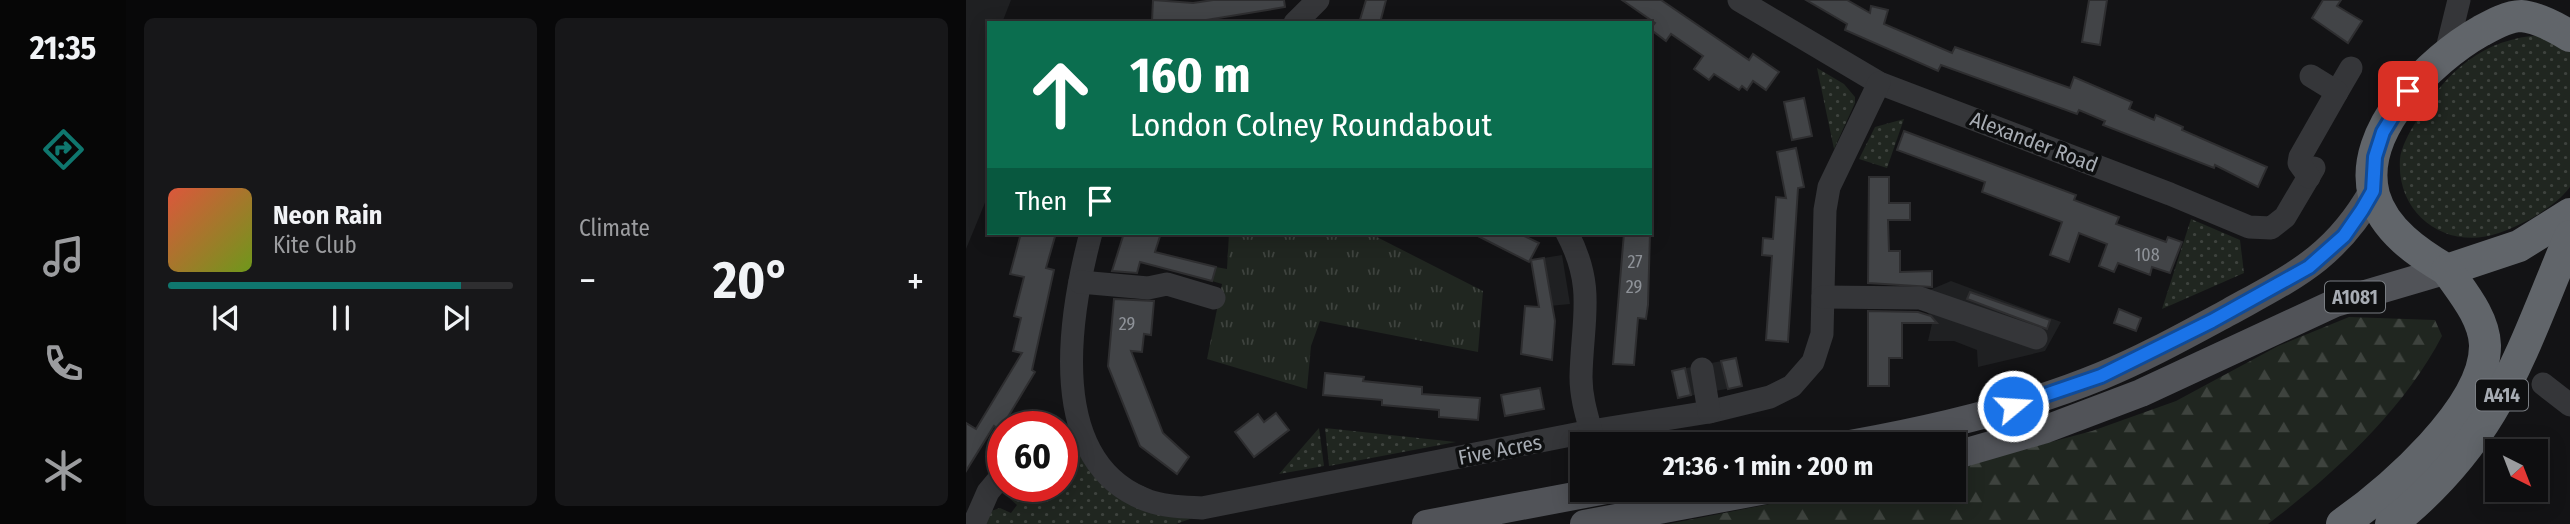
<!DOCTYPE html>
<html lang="en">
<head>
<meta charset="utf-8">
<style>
	body { margin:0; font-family:"Fira Sans Condensed",sans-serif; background:#171719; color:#f1f3f6; height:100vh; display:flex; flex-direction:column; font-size:26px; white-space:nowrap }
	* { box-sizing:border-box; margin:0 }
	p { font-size:23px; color:#9b9c9f }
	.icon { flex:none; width:38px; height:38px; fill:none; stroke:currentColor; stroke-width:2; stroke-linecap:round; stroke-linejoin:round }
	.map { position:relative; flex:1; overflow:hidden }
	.side { display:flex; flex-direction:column; gap:18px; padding:18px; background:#080809; width:840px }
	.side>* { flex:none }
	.banner { position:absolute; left:21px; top:21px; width:665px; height:214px; border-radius:0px; box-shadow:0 4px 18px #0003,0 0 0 2px #2e2e30; background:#0b6e4f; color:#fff; overflow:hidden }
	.needle { width:46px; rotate:138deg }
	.fabs { position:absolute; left:1519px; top:439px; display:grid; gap:14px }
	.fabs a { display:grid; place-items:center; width:63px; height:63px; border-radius:0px; background:#0e0e10; box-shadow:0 4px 18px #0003,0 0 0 2px #2e2e30; font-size:35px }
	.speed { position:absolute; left:21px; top:411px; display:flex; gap:14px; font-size:35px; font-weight:700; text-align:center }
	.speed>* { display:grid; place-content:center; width:91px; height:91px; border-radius:50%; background:#0e0e10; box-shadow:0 4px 18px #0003,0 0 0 2px #2e2e30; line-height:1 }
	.speed .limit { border:10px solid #d22; background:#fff; color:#111 }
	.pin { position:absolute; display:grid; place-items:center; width:60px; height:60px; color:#fff; margin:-30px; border-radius:14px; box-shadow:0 4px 10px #0006 }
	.me { position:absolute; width:77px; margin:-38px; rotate:72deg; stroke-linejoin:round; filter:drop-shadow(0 0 5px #0008) }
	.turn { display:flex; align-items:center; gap:24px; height:147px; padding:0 28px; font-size:32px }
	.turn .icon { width:91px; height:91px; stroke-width:2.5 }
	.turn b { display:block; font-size:49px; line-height:60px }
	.then { display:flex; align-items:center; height:66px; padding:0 28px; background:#0003; gap:14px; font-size:26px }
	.big { font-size:52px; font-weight:700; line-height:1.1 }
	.side .tile { flex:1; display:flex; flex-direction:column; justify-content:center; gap:10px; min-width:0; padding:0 24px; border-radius:10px; background:#171719 }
	.song { display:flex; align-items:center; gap:21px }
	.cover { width:84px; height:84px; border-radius:10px; background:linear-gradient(135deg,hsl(10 70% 55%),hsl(80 70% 35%)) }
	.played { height:7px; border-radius:4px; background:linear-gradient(90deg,#0f766e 85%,#2e2e30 85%) }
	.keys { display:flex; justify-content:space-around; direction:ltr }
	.heat { display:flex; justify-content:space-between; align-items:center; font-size:38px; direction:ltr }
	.side .tiles { flex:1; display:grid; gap:18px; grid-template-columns:repeat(2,1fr) }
	.trip { position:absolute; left:604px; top:432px; width:396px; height:70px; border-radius:0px; background:#0e0e10; box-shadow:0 4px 18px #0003,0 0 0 2px #2e2e30; font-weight:700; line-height:70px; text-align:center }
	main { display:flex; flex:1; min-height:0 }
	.dock { display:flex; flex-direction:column; width:126px; justify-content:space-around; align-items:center; background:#060606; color:#9b9c9f }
	.dock .icon { width:49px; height:49px }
	.dock .selected { color:#0f766e }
	.dock b { font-size:32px; color:#f1f3f6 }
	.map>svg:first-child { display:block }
</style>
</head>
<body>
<main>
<nav class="dock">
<b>21:35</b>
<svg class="icon selected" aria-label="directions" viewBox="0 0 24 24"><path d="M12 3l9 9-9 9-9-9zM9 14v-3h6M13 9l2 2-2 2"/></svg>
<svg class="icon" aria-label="music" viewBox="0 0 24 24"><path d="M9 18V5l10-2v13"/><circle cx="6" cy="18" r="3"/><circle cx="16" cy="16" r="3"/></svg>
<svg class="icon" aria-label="phone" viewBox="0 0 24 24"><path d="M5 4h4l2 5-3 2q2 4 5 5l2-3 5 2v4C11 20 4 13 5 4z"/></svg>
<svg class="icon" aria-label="climate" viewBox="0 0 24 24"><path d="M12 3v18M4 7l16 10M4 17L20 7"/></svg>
</nav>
<section class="side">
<div class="tiles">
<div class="tile">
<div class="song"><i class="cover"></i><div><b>Neon Rain</b><p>Kite Club</p></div></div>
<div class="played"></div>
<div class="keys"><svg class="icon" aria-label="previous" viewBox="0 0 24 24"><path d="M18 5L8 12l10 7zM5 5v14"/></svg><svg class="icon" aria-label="pause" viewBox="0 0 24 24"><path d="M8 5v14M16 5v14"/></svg><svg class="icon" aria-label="next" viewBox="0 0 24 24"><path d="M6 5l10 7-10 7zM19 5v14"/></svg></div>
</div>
<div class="tile"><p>Climate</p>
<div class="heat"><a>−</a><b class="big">20°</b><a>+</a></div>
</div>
</div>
</section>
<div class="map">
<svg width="1604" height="524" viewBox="0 0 1604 524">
	<defs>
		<pattern id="grass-dots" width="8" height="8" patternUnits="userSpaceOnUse" patternTransform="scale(1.75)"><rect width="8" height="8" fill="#202620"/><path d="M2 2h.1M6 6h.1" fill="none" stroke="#3e433e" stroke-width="1.8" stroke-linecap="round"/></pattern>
		<pattern id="forest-firs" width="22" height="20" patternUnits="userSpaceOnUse" patternTransform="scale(1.75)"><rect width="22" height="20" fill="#202620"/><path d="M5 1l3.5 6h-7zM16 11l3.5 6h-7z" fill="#3e433e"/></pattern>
		<pattern id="park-tufts" width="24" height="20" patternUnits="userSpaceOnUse" patternTransform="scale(1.75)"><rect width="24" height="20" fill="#202620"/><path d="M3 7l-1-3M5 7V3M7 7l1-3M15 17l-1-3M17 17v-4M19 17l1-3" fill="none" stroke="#3e433e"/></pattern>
	</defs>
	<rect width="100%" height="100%" fill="#131315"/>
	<g fill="#1f2022">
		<path d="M0 0H45L36 23H23V193L0 249Z"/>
		<path d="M596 255 604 304 573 307 565 260Z"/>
		<path d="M985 281 1095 322 1079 351 1012 367 1011 350 988 341H962L967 319 953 303 954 294Z"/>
		<path d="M770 358 776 386 712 398 706 371Z"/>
	</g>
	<g fill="url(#grass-dots)">
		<path d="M1577 35 1604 47V187C1588 208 1558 224 1533 233 1482 251 1430 216 1434 159 1435 147 1444 131 1451 120 1481 71 1517 38 1577 35Z"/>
		<path d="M851 68 878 84 889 97V103L868 149Z"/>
		<path d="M938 119 921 168 893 159 909 127Z"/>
		<path d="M1225 219 1274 240 1278 273 1196 309Z"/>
		<path d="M353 428 358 466 313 474Z"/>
		<path d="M359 428 490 442 363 466Z"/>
		<path d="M96 450 114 455 235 515 210 524H14L19 513 34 508 45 513 51 505 42 497 39 487 96 486Z"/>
	</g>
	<path fill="url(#forest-firs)" d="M1383 317 1469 320 1476 336C1437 411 1369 473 1302 524H702L875 490H987V468L1126 431 1210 401 1312 346Z"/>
	<path fill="url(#park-tufts)" d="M263 233H403L517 291 512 352 354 321 345 346 341 389 241 359 256 284 246 281 250 267 261 269Z"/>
	<g fill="#424447" stroke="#2e2e30" stroke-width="2">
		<path d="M187 0 227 3 247 0H318L319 7 222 23 186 21Z"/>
		<path d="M400 0H420L414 23H393Z"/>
		<path d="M656 0H695L783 60 787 54 813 72 800 90 787 81 781 90 776 86 773 90 748 74 743 80 728 69 737 56 705 34 700 41 684 29 689 23Z"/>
		<path d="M840 0H881L904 13 905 6 922 10 918 24 986 53 989 47 1104 88 1108 77 1166 102 1163 109 1188 120 1190 115 1217 127 1216 130 1301 167 1292 187 1249 165 1248 168 1137 125 1139 121 1113 110 1111 114 975 65 972 71 879 30 881 24Z"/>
		<path d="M1123 0H1141L1134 45 1116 42Z"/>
		<path d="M1357 0H1375L1371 6 1396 21 1382 43 1346 18Z"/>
		<path d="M838 98 846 136 826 140 818 102Z"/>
		<path d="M938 131 1110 195 1108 200 1153 217 1150 224 1200 242 1202 237 1216 242 1204 273 1186 267 1184 275 1152 263 1148 272 1133 266 1141 244 1113 233 1103 262 1084 255 1096 222 1016 192 1019 182 931 150Z"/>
		<path d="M830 148 838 187 832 188 822 342 800 340 806 256 796 255 797 238 807 239 810 197 820 198 811 152Z"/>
		<path d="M903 177H923V203H944V220H922L923 251H934V272L966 271V287L902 283Z"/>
		<path d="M55 233H90L80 268 88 270 66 370 69 372 34 430 28 426 0 471V423L10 429 56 353 47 351 55 318 48 316 58 277 44 274Z"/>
		<path d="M158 233H195L189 252 250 267 246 281 174 262 171 273 146 271Z"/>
		<path d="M506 233H552L573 243 563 262Z"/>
		<path d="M658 233H684L682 305 680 319 672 318 668 365 647 364Z"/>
		<path d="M578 258 589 321 586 360 555 354 559 306 573 307 565 260Z"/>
		<path d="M1004 292 1084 320 1081 329 1001 299Z"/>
		<path d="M148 299 188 301 185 335 178 334 176 352 165 351 197 433 223 457 211 474 174 446 142 366Z"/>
		<path d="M1153 309 1175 318 1170 331 1148 323Z"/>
		<path d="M902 311 952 312 965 316 971 323H936V358H923V386H902Z"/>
		<path d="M770 358 776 386 762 389 755 361Z"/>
		<path d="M719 368 725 395 712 398 706 371Z"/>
		<path d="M359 373 398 377 397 381 456 387V394L514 398 512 420 473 417V410L416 405V400L357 395Z"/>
		<path d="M574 388 578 409 539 416 535 395Z"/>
		<path d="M310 413 323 430 288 457 269 432 292 414 298 422Z"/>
	</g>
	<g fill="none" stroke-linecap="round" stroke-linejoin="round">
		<g stroke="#353639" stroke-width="23">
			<path d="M773 0 913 83 1204 194 1283 227 1305 228 1319 217 1348 168"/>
			<path d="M329 23 352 0"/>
			<path d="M1480 53 1493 0"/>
			<path d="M1371 92 1385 68"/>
			<path d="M1343 177 1333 163 1334 157 1371 92 1345 76"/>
			<path d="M125 233C103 316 78 464 183 501 200 507 219 507 236 508L625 431 743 412 804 397 826 386 847 362 856 334 859 210 863 187 913 83"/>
			<path d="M601 233C630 287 616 320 615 377 615 396 620 413 625 431"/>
			<path d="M114 282 182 288 201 284 248 298"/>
			<path d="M857 297 954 298 1070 338"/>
			<path d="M736 369 743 412"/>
			<path d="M1577 384 1604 405"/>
			<path d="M8 524 22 492 37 474"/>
		</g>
		<g stroke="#515358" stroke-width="28">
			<path d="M884 444C968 429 1055 409 1135 376 1179 358 1222 334 1263 312 1328 276 1369 258 1407 191"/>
			<path d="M987 456 1080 429 1175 393 1369 303 1481 270"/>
			<path d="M460 524 640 490"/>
			<path d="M618 524 800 490"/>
		</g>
		<g stroke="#61656a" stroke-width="32">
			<path d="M1604 36C1591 28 1570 17 1555 16 1542 16 1526 25 1515 31 1465 59 1391 131 1408 195 1418 230 1452 253 1481 270L1553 246 1604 214"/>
			<path d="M1376 524C1423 491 1520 408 1519 345 1518 317 1496 292 1481 270"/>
			<path d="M1425 524C1531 440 1554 355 1604 236"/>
		</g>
	</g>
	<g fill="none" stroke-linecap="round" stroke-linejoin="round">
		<g stroke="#114b97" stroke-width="18">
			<path id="route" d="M1047 406 1135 376 1246 321 1343 267 1378 236 1396 210 1407 191 1409 157 1417 132 1442 91"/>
		</g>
		<use href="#route" stroke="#1a73e8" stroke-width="12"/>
	</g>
	<g text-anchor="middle" stroke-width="7" stroke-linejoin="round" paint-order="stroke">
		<g font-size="18" fill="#8e9298">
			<text x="1181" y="261">108</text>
			<text x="669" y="268">27</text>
			<text x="668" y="293">29</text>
			<text x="161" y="330">29</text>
		</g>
		<g fill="#0e0f10" stroke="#797d82" stroke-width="2">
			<rect x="1359" y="281.5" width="60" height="31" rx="5"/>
			<rect x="1510" y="379.5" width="52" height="31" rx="5"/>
		</g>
		<g font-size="19" font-weight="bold" fill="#a7acb3">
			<text x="1389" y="304">A1081</text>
			<text x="1536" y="402">A414</text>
		</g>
		<g font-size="21" fill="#a7acb3" stroke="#0e0f10">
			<text transform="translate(1068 142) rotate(21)" y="7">Alexander Road</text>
			<text transform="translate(534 450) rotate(-11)" y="7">Five Acres</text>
		</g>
	</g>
</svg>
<div class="fabs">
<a><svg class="needle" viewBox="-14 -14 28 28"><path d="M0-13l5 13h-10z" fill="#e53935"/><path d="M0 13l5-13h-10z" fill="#9b9c9f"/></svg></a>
</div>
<div class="speed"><div class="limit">60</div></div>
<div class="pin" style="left:1442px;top:91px;background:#d93025"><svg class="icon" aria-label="arrive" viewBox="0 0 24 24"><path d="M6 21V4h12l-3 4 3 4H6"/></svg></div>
<svg class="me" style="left:1047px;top:406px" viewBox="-20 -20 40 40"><circle r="17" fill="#1a73e8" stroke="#fff" stroke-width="3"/><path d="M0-11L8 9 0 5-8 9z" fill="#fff"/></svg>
<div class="trip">21:36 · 1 min · 200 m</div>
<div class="banner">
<div class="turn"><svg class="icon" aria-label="ahead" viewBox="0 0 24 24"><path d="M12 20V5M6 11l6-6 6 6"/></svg><div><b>160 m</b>London Colney Roundabout</div></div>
<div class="then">Then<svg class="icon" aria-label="arrive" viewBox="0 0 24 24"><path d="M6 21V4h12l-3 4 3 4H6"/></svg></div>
</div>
</div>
</main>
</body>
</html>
